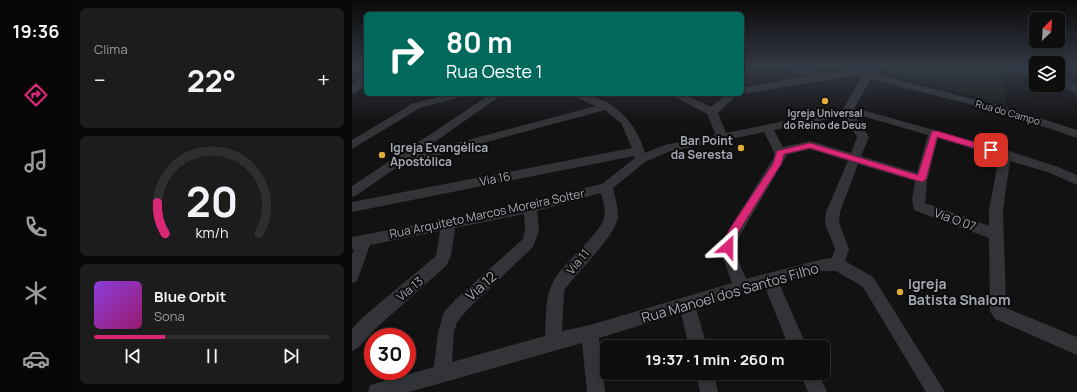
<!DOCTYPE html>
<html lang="pt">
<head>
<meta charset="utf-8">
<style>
	body { margin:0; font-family:Manrope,sans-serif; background:#1c1c1c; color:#f1f3f6; height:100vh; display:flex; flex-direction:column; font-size:15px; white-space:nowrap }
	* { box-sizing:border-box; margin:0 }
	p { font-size:13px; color:#9b9c9e }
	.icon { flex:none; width:22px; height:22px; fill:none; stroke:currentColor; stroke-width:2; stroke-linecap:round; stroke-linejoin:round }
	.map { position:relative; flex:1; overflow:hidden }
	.panel { display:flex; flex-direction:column; gap:8px; padding:8px; background:#080808; width:280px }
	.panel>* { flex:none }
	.top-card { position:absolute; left:12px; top:12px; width:380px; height:84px; border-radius:6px; box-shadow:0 2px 6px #0003,0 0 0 1px #2e2e2e; background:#00695c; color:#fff; overflow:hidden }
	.needle { width:26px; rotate:25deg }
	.fabs { position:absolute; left:677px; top:12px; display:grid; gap:8px }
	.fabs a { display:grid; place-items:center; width:36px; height:36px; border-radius:6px; background:#0e0e0e; box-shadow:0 2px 6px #0003,0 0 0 1px #2e2e2e; font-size:20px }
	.speed { position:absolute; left:12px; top:328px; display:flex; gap:8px; font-size:20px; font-weight:700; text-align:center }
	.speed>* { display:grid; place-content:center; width:52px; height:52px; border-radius:50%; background:#0e0e0e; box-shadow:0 2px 6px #0003,0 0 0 1px #2e2e2e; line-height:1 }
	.speed .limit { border:6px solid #d22; background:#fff; color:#111 }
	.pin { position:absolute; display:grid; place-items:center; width:34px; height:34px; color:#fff; margin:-17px; border-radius:8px; box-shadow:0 2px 6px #0006 }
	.me { position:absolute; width:44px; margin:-22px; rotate:24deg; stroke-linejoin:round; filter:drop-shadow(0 0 3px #0008) }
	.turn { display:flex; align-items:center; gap:14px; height:84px; padding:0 16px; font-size:18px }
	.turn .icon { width:52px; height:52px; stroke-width:2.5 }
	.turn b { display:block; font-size:28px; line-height:34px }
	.big { font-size:30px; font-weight:700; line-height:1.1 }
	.panel .card { flex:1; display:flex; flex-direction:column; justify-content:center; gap:6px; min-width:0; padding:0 14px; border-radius:6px; background:#1c1c1c }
	.panel .dial { align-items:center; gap:0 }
	.dial svg { height:104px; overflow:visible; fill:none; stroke:#2e2e2e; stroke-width:7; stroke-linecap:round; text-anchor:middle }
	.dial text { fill:#f1f3f6; stroke:none }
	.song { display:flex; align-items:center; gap:12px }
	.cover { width:48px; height:48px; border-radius:6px; background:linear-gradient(135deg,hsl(270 70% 55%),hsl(320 70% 35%)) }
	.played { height:4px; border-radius:2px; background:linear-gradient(90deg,#db2777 30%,#2e2e2e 30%) }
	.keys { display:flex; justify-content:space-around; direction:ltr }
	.heat { display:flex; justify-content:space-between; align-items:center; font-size:22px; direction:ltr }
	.trip { position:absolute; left:248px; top:340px; width:230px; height:40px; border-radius:6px; background:#0e0e0e; box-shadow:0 2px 6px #0003,0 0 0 1px #2e2e2e; font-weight:700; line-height:40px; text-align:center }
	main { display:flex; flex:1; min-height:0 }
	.tab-bar { display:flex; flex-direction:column; width:72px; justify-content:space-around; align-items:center; background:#060606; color:#9b9c9e }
	.tab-bar .icon { width:28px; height:28px }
	.tab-bar .selected { color:#db2777 }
	.tab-bar b { font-size:18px; color:#f1f3f6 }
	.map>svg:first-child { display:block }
</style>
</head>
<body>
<main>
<nav class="tab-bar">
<b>19:36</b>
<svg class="icon selected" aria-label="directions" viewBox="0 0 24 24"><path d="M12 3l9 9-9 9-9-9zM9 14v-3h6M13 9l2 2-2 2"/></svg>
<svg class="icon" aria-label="music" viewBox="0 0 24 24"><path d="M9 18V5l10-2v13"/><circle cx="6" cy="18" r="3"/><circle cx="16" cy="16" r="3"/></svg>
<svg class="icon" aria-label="phone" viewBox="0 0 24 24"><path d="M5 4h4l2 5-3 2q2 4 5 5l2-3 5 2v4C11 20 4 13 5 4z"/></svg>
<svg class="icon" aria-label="climate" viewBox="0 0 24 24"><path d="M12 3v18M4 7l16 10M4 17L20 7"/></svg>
<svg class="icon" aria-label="car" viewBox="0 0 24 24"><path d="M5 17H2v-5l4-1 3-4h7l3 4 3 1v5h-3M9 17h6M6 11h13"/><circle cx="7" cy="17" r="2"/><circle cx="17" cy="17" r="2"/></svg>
</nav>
<section class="panel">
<div class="card"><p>Clima</p>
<div class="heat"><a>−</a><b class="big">22°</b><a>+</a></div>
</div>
<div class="card dial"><svg viewBox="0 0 100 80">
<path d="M14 69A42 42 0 1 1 86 69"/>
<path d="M14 69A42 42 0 0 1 8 45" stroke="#db2777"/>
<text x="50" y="56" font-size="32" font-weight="700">20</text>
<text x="50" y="72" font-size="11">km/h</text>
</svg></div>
<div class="card">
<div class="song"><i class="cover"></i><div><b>Blue Orbit</b><p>Sona</p></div></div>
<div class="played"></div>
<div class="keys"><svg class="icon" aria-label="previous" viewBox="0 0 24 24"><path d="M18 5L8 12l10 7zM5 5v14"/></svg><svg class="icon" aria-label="pause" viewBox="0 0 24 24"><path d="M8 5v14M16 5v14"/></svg><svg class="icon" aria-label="next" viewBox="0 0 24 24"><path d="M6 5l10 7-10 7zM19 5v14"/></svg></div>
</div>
</section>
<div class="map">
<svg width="725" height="392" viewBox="0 0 725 392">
	<rect width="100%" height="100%" fill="#121213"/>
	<path fill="#181e19" d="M537 67H637L654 70 653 104 534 75Z"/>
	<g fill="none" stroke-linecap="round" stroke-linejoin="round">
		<g fill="#293036" fill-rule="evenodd">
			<path d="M655 67H676L684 69V78L657 70Z"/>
			<path d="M706 77 725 84V94L701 85H706Z"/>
		</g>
		<g fill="#333438" fill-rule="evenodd">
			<path d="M437 67H449L469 74 522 67 525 69 522 74 657 108 725 130V138L649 112 519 79 502 109 514 111 657 151 706 167 725 175V185L698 173 658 161 651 210 654 308 725 337V355L643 319 638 311 637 238 562 210 560 199 563 181 506 164 488 212 487 223 497 249 493 261 521 277 593 392H574L511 287 484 271H471L427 283 455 347H437L413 287 344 308 355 347H337L329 313 247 338 253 392H235L230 343 57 392H16L18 385 25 383 82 367 86 332 92 312 104 299 171 239 173 230 172 214 103 228 99 256 94 266 23 329 6 348 0 351V329L11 317 84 256 88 231 18 245 5 281 0 283V255L2 249H0V237L178 203 234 188 250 184 283 158 282 156 0 212V202L280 148 269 123 253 110 47 166 5 195 0 197V186L139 94H151L67 153 244 106 221 96 220 94C257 94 283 118 293 153L313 145 364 135 355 114 318 94H331L359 107 375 94H386L366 113 374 133 491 109 512 74 390 94V88L457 76 438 69ZM492 116 505 137 499 153 458 141 431 147 422 130ZM503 116H510L576 135 565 173 509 156 517 137ZM412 132 422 152V157L370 241 369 252 380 283 238 325 210 331 212 293 213 289C225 272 265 235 266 216 266 207 263 197 261 188L293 162 316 152ZM586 138 647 157 637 210V226L573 203 575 181ZM458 149 496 161 474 212 473 223 483 249 480 258 471 259 394 279 383 252 384 242 434 157V155ZM249 193C251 201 254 210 252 217 249 235 210 263 201 282 193 297 194 318 193 336L100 362 102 332 105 322 116 309 181 247 187 230 185 211Z"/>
			<path d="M14 74V82L4 93 0 94V85L11 75Z"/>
			<path d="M96 94H113L112 96 68 108 0 149V140L60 104Z"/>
			<path d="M344 373H362L366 392H348Z"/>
			<path d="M448 373H466L475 392H456Z"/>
		</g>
	</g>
	<linearGradient id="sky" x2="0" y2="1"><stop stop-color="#0a0a0a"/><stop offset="0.55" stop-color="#333944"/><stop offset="1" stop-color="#333944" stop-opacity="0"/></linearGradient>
	<rect width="725" height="122" fill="url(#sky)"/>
	<path fill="#db2777" stroke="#8e194d" d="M580 131H585L642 148 643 150 639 153 585 137 574 179 570 182 458 148 432 154 429 164 385 234 379 250 376 251 372 250 371 247 377 230 421 164 425 151 458 143 566 175Z"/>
	<g fill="#e2ac3b" stroke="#0d0d0e" stroke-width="1.5">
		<circle cx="473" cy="101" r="4"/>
		<circle cx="389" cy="148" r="4"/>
		<circle cx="30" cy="155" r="4"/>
		<circle cx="548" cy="292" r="4"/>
	</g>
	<g text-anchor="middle" stroke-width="4" stroke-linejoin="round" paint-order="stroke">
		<g font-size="10" fill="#a4a9b3" stroke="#0d0d0e">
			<text transform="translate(656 112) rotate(16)" y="4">Rua do Campo</text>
		</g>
		<g font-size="10" font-weight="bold" fill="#a4a9b3" stroke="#0d0d0e">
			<text x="473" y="117">Igreja Universal<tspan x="473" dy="12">do Reino de Deus</tspan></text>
		</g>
		<g font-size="12" font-weight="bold" fill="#a4a9b3" stroke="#0d0d0e" text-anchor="end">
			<text x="381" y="145">Bar Point<tspan x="381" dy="14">da Seresta</tspan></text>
			<text x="38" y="152" text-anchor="start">Igreja Evangélica<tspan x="38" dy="14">Apostólica</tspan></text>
		</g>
		<g font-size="12" fill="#a4a9b3" stroke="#0d0d0e">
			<text transform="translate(143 179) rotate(-11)" y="4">Via 16</text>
			<text transform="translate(135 214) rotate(-12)" y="4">Rua Arquiteto Marcos Moreira Solter</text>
			<text transform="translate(603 220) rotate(20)" y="4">Via O 07</text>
			<text transform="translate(226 262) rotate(-50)" y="4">Via 11</text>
			<text transform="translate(58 289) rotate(-40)" y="4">Via 13</text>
		</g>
		<g font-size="14" font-weight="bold" fill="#a4a9b3" stroke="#0d0d0e" text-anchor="start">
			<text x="556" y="289">Igreja<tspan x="556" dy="16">Batista Shalom</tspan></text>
		</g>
		<g font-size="14" fill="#a4a9b3" stroke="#0d0d0e">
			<text transform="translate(129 286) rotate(-42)" y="5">Via 12</text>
			<text transform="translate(378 293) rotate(-16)" y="5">Rua Manoel dos Santos Filho</text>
		</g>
	</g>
</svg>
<div class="fabs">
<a><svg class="needle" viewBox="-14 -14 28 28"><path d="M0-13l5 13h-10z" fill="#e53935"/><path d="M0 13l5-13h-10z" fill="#9b9c9e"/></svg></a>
<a><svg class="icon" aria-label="layers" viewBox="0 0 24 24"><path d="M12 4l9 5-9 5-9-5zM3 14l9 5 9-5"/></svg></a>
</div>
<div class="speed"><div class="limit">30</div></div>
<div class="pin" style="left:639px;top:150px;background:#d93025"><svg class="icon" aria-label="arrive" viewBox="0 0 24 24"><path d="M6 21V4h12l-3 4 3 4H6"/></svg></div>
<svg class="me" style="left:376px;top:247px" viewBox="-20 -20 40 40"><path d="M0-17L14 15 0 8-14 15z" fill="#db2777" stroke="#fff" stroke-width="4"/></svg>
<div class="trip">19:37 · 1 min · 260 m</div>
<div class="top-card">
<div class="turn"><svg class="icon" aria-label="right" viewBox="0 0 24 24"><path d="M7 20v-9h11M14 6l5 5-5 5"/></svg><div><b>80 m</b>Rua Oeste 1</div></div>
</div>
</div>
</main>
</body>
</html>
